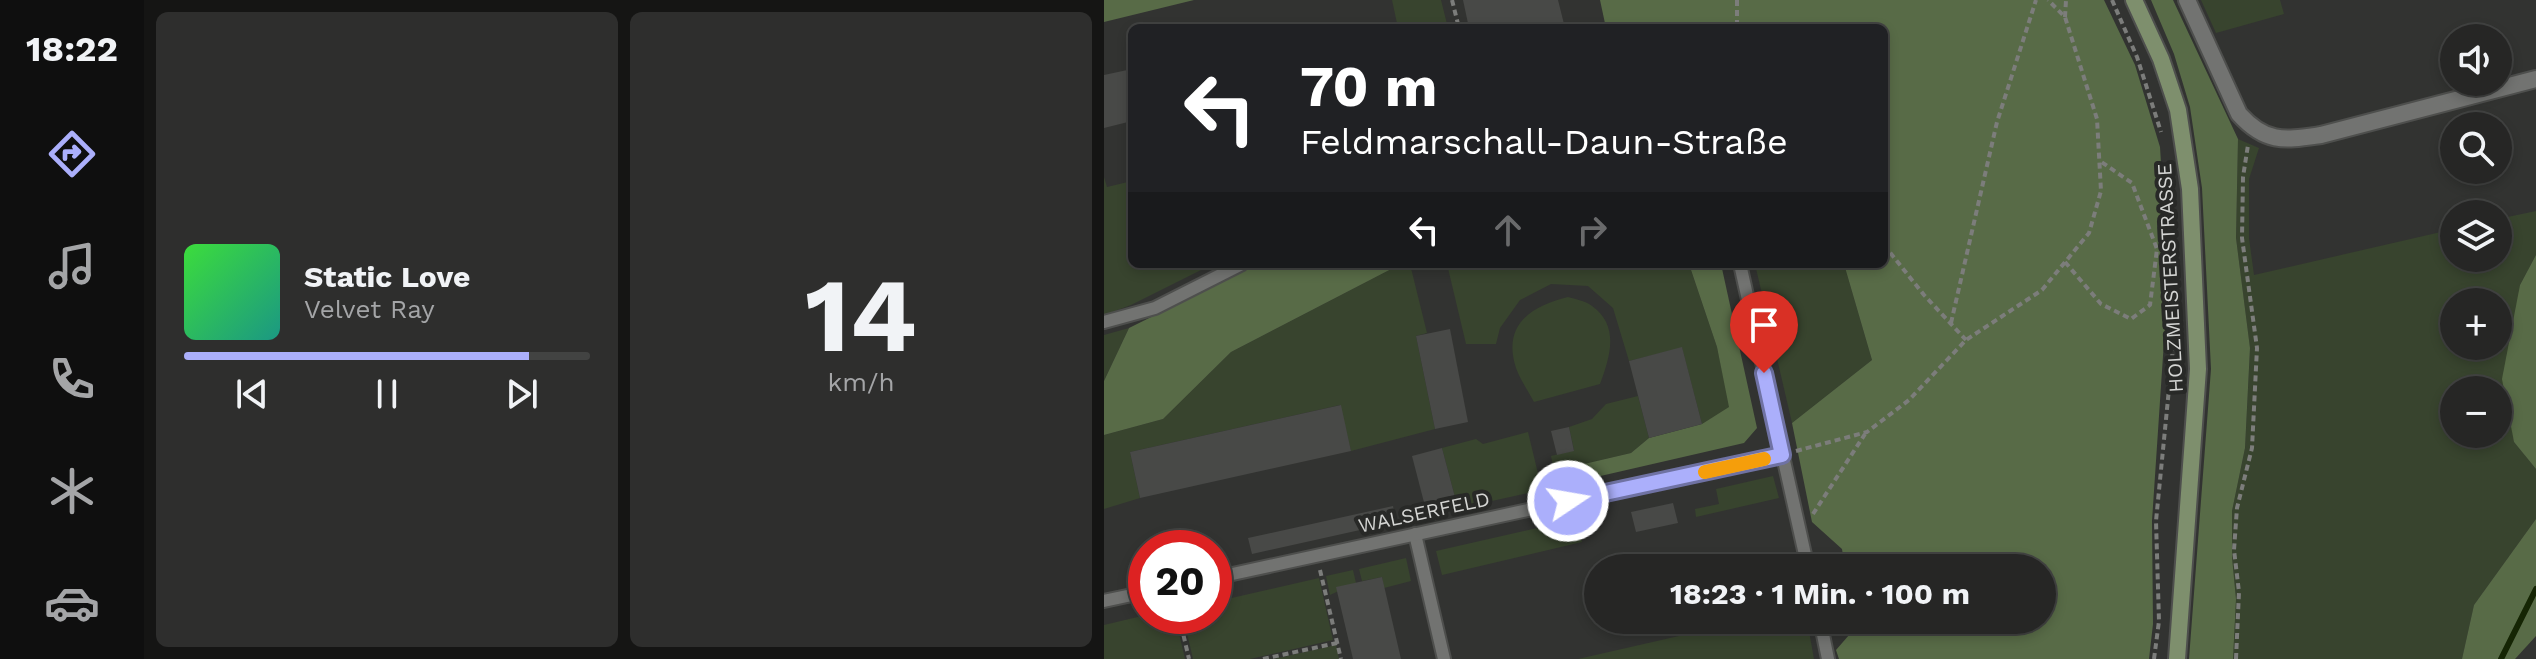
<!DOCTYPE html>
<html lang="de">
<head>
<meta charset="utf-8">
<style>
	body { margin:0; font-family:"Work Sans",sans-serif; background:#2e2e2d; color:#f1f3f6; height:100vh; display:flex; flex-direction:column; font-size:30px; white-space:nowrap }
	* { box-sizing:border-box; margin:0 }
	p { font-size:26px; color:#a4a5a7 }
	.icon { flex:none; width:44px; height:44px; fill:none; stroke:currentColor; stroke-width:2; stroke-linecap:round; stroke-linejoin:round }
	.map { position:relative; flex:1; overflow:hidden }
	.sheet { display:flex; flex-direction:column; gap:12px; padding:12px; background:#151514; width:960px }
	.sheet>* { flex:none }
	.banner { position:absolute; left:24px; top:24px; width:760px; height:244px; border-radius:12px; box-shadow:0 4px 12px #0003,0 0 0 2px #424342; background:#202124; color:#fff; overflow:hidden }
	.fabs { position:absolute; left:1336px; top:24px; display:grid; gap:16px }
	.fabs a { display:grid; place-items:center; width:72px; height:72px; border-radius:50%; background:#262625; box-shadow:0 4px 12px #0003,0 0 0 2px #424342; font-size:40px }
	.speed { position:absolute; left:24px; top:530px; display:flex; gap:16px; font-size:40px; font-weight:700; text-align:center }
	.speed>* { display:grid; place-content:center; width:104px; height:104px; border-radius:50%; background:#262625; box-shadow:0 4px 12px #0003,0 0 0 2px #424342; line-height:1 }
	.speed .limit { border:12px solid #d22; background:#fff; color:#111 }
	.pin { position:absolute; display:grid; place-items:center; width:68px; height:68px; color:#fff; margin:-82px -34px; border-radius:50% 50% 50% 0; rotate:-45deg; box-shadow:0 0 8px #0007 }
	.pin .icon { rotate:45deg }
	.me { position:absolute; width:88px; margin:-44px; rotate:78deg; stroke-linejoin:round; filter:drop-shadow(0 0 6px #0008) }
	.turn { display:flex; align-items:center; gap:28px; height:168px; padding:0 40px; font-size:36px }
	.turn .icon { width:104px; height:104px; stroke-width:2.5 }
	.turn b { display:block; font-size:56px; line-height:68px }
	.lanes { display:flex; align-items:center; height:76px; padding:0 40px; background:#0003; justify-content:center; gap:40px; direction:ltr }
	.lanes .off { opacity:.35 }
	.sheet .widget { flex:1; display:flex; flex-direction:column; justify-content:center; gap:12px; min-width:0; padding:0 28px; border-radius:12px; background:#2e2e2d }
	.sheet .dial { align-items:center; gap:0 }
	.dial b { font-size:104px; line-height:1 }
	.song { display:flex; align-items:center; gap:24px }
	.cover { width:96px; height:96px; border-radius:12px; background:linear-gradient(135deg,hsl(120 70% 55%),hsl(170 70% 35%)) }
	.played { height:8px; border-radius:4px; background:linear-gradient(90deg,#abaffb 85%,#424342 85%) }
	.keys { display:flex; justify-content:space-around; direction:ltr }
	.sheet .tiles { flex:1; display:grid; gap:12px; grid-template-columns:repeat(2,1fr) }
	.trip { position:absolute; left:480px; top:554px; width:472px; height:80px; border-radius:40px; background:#262625; box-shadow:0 4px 12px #0003,0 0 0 2px #424342; font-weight:700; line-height:80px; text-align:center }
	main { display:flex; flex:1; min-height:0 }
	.tabs { display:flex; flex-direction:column; width:144px; justify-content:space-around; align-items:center; background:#0f0f0f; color:#a4a5a7 }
	.tabs .icon { width:56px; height:56px }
	.tabs .current { color:#abaffb }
	.tabs b { font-size:36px; color:#f1f3f6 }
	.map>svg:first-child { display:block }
</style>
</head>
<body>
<main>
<nav class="tabs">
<b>18:22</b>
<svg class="icon current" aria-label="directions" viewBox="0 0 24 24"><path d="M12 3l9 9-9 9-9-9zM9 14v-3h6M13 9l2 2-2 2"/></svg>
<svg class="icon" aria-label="music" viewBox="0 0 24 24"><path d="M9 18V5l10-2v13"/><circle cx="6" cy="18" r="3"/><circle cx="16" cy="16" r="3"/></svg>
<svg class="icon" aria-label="phone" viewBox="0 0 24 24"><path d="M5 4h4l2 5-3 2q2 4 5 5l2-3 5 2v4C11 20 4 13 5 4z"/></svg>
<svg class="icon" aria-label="climate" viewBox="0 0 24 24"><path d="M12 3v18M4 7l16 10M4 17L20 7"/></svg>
<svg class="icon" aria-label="car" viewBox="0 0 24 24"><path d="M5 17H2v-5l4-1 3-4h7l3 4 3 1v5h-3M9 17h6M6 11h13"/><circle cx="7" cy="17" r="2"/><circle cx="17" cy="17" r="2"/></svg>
</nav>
<section class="sheet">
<div class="tiles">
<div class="widget">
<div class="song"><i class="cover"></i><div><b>Static Love</b><p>Velvet Ray</p></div></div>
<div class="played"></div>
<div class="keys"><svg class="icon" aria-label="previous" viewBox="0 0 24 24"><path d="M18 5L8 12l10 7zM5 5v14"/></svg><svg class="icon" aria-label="pause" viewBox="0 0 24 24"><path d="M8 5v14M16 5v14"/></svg><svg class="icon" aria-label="next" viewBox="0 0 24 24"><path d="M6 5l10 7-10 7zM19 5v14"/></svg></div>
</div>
<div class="widget dial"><b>14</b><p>km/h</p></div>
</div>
</section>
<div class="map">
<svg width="1432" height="659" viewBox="0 0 1432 659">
	<rect width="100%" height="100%" fill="#323331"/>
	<g fill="#38442e" fill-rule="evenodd">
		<path d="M288 0H337L344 28H294Z"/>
		<path d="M1097 0H1176L1180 14 1112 33Z"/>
		<path d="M1134 139 1155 148 1145 179V238L1150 275 1350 229V258H1394V219L1432 211V255L1416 285 1410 442 1432 469V519L1370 605 1358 659H1129L1132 599 1128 557V511L1141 448 1146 349 1132 238ZM1350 302H1394V346H1350ZM1350 390H1394V434H1350Z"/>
		<path d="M0 177 3 187 28 181V264H109L27 305 0 315Z"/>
		<path d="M306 264 323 333 312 336 331 429 247 451 236 405 26 452 36 498 0 509V435L59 419 127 352 295 265Z"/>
		<path d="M343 264H585L613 347 626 407 598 424 578 348 525 361 509 308 484 286 447 284 416 300 396 328 392 344H362Z"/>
		<path d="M651 264H740L768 360 688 423Z"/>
		<path d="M464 297C471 299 482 301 488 306 516 326 506 357 496 384L430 402C424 391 416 379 412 368 398 325 427 306 464 297Z"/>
		<path d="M25 328 0 381V335Z"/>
		<path d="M534 396 545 438 527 453 450 471 447 456 470 450 465 427 488 419 502 404Z"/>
		<path d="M424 432 438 490 365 506 352 501 338 448 372 439 379 444Z"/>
		<path d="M669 476 675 498 592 517 591 509 615 504 612 489Z"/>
		<path d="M473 519 478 542 338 575 332 551Z"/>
		<path d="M302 558 307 581 280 588 278 577 258 581 255 569Z"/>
		<path d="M249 570 252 583 226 595 222 576Z"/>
		<path d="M215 578 229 640 146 659H89L79 616H110V602Z"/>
		<path d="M42 615 71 616 81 659H0V625Z"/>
		<path d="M645 620H703L710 659H474Z"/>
		<path d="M232 645 235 659H170Z"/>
	</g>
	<g fill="#586b47">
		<path d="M0 0H90L0 22Z"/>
		<path d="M496 0H1000L1031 65 1056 147 1061 228 1062 311 1048 521 1049 624 1045 659H735L732 650 752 627 751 620H938V568H741L738 549 708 522 688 423 768 360 740 264H780V28H502Z"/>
		<path d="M1047 0H1069L1134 139 1132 238 1146 348 1141 448 1128 511V557L1132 599 1129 659H1085L1107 369 1098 188 1086 107 1070 54Z"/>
		<path d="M1432 255V469L1410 442 1398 379 1416 285Z"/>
		<path d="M154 264 295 265 127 352 59 419 0 435V381L25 328Z"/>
		<path d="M585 264H617L653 428 640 443 453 486 450 471 527 453 545 438 598 424 625 407 613 347Z"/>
		<path d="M1432 519V636L1411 659H1358L1370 605Z"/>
	</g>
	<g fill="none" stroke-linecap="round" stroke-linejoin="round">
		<path stroke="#152504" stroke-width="6" d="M1397 659 1432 589"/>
	</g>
	<g fill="#484947">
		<path d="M359 0H454L461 28H365Z"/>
		<path d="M28 69V121L0 128V75Z"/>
		<path d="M346 329 364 422 331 429 312 336Z"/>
		<path d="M578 347 598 424 545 438 525 361Z"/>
		<path d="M237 405 247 451 36 498 26 452Z"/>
		<path d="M465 427 470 451 453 455 447 431Z"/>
		<path d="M338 448 352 501 322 510 308 456Z"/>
		<path d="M569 503 574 523 532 532 527 512Z"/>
		<path d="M289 506 292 522 148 554 144 538Z"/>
		<path d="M278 577 297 659H249L232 587Z"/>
	</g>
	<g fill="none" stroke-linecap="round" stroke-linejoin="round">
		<g stroke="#4e4f4d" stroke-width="16">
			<g id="lane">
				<path d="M636 264 704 568"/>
				<path d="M0 322 51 308 138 264"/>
				<path d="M311 534 340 659"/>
				<path d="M110 578 678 455"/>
				<path d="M0 601 42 592"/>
				<path d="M716 620 724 659"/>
			</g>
		</g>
		<g stroke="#4e4f4d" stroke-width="20">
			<path id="street" d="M1083 0 1135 114C1162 144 1181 140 1217 135L1432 79"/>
		</g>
		<g stroke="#4e4f4d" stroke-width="20">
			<path id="secondary" d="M1030 0 1057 59 1074 110 1086 189 1094 369 1073 659"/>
		</g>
		<g stroke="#7c7d7b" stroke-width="4" stroke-dasharray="6 4" stroke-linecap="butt">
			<path d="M348 0 355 28"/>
			<path d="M633 0V28"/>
			<path d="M1008 0 1033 57 1057 132"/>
			<path d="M961 17 962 0"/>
			<path d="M780 245 820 295 862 340"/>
			<path d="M961 262 997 304 1027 319 1046 305 1053 249 1028 183 996 161"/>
			<path d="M847 323 893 122 932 0"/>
			<path d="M692 451 763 432 805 400 862 340 938 290 985 233 997 191 993 119 961 17 944 0"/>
			<path d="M709 514 761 434"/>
			<path d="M216 570 237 659"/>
			<path d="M75 616 85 659"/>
			<path d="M159 659 233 643"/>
			<path d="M1050 659 1055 621 1052 521 1069 348 1067 245 1062 169"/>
			<path d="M1132 659 1135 592 1130 550 1133 508 1148 448 1153 348 1138 238 1139 177 1144 145"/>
		</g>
		<use href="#lane" stroke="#727371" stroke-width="12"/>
		<use href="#street" stroke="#727371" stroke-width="16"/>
		<use href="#secondary" stroke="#7e8f6d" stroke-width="16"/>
	</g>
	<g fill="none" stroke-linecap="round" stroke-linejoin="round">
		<g stroke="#6f72a3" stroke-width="20">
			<path id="route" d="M464 501 678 455 660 373"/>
		</g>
		<use href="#route" stroke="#abaffb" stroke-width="14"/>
		<path stroke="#f59e0b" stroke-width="14" d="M601 472 660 459"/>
	</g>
	<g text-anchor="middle" stroke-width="8" stroke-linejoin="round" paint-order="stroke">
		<g font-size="20" fill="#d4d5d3" stroke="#282927">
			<text transform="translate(1066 278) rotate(-93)" y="7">HOLZMEISTERSTRASSE</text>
			<text transform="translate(320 512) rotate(-12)" y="7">WALSERFELD</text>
		</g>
	</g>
</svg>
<div class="fabs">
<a><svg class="icon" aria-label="sound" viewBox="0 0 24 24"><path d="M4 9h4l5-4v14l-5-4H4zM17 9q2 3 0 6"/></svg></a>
<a><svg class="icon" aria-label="search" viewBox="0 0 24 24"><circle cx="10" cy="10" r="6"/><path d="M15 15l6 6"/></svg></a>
<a><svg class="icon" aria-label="layers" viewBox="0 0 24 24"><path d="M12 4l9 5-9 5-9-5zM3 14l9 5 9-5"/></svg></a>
<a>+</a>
<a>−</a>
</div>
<div class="speed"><div class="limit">20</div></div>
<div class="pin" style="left:660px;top:373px;background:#d93025"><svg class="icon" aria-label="arrive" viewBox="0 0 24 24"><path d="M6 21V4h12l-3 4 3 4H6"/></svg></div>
<svg class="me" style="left:464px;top:501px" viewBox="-20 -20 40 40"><circle r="17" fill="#abaffb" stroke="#fff" stroke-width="3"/><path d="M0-11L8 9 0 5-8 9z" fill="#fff"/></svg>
<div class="trip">18:23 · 1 Min. · 100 m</div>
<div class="banner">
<div class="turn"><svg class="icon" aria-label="left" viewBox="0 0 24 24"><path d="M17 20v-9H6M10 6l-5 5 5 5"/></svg><div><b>70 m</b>Feldmarschall-Daun-Straße</div></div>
<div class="lanes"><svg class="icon" aria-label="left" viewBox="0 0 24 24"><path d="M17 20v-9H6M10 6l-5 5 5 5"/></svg><svg class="icon off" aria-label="ahead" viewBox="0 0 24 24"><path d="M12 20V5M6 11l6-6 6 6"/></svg><svg class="icon off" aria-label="right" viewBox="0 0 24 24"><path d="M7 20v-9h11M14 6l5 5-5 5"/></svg></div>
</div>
</div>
</main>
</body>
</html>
